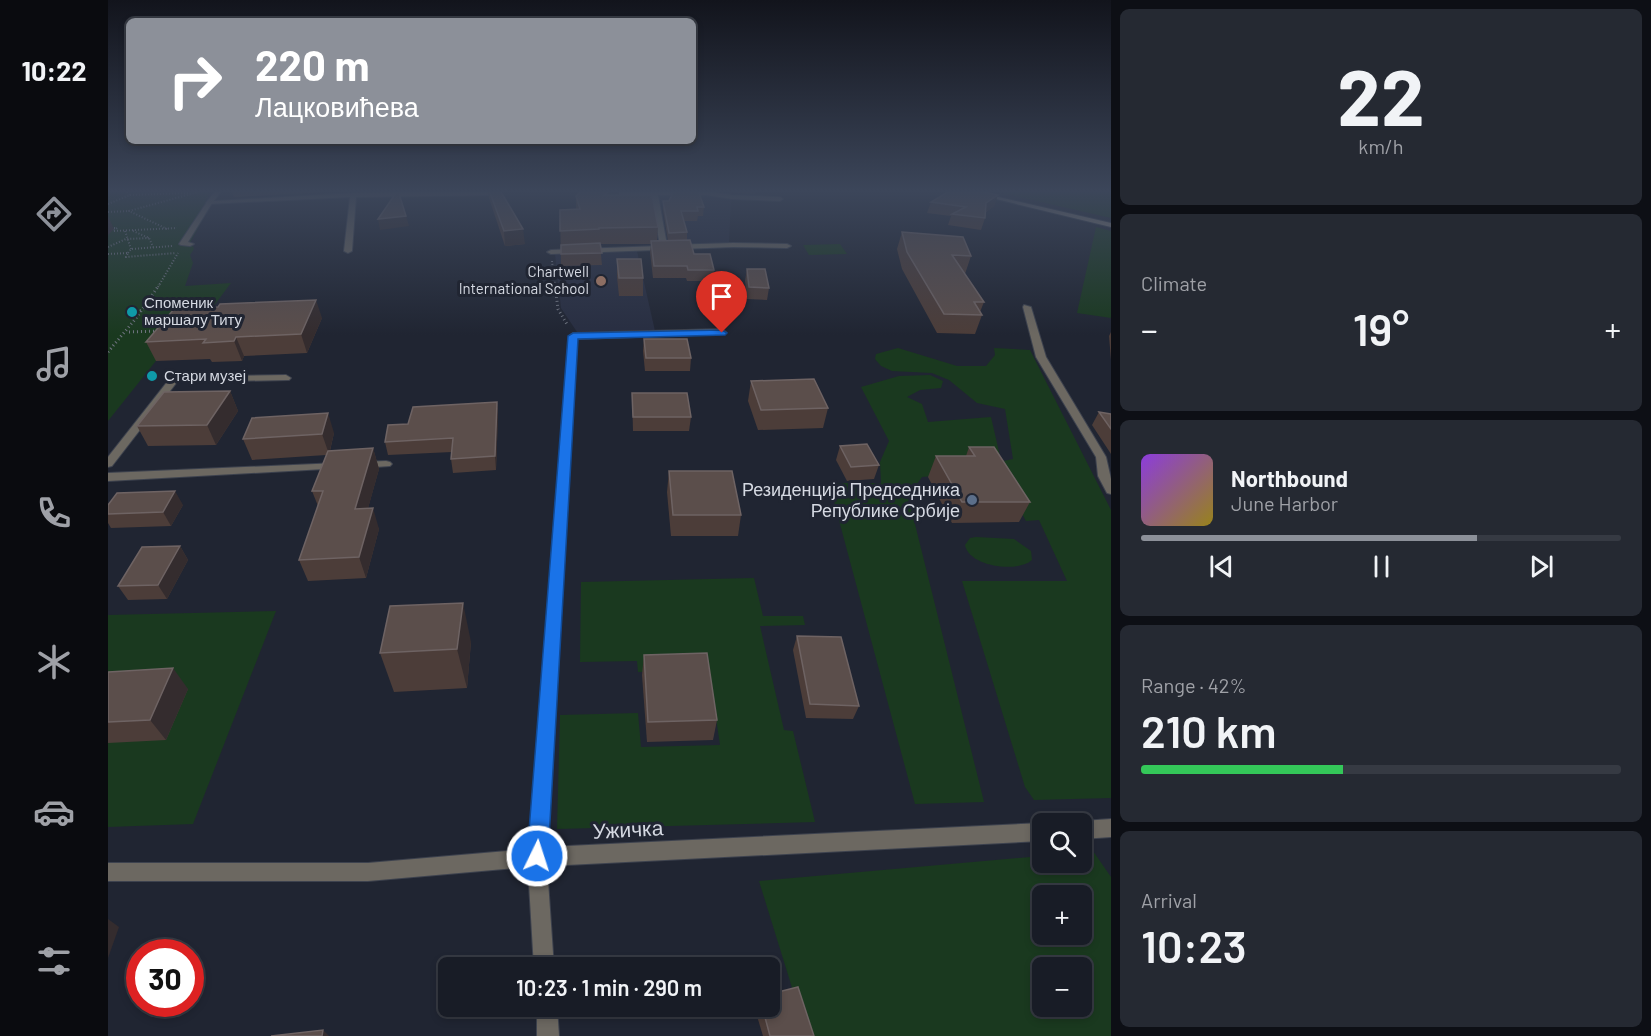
<!DOCTYPE html>
<html lang="en">
<head>
<meta charset="utf-8">
<style>
	body { margin:0; font-family:Barlow,sans-serif; background:#252932; color:#f1f3f6; height:100vh; display:flex; flex-direction:column; font-size:22px; white-space:nowrap }
	* { box-sizing:border-box; margin:0 }
	p { font-size:20px; color:#9fa1a7 }
	.icon { flex:none; width:33px; height:33px; fill:none; stroke:currentColor; stroke-width:2; stroke-linecap:round; stroke-linejoin:round }
	.map { position:relative; flex:1; overflow:hidden }
	.details { display:flex; flex-direction:column; gap:9px; padding:9px; background:#0d0f15; width:540px }
	.details>* { flex:none }
	.top-card { position:absolute; left:18px; top:18px; width:570px; height:126px; border-radius:9px; box-shadow:0 3px 9px #0003,0 0 0 2px #363a43; background:#8c9099; color:#fff; overflow:hidden }
	.fabs { position:absolute; left:924px; top:813px; display:grid; gap:12px }
	.fabs a { display:grid; place-items:center; width:60px; height:60px; border-radius:9px; background:#181c26; box-shadow:0 3px 9px #0003,0 0 0 2px #363a43; font-size:30px }
	.speed { position:absolute; left:18px; top:939px; display:flex; gap:12px; font-size:30px; font-weight:700; text-align:center }
	.speed>* { display:grid; place-content:center; width:78px; height:78px; border-radius:50%; background:#181c26; box-shadow:0 3px 9px #0003,0 0 0 2px #363a43; line-height:1 }
	.speed .limit { border:9px solid #d22; background:#fff; color:#111 }
	.pin { position:absolute; display:grid; place-items:center; width:51px; height:51px; color:#fff; margin:-62px -26px; border-radius:50% 50% 50% 0; rotate:-45deg; box-shadow:0 0 6px #0007 }
	.pin .icon { rotate:45deg }
	.me { position:absolute; width:66px; margin:-33px; rotate:4deg; stroke-linejoin:round; filter:drop-shadow(0 0 4px #0008) }
	.turn { display:flex; align-items:center; gap:21px; height:126px; padding:0 30px; font-size:27px }
	.turn .icon { width:78px; height:78px; stroke-width:2.5 }
	.turn b { display:block; font-size:42px; line-height:51px }
	.big { font-size:45px; font-weight:600; line-height:1.1 }
	.details .card { flex:1; display:flex; flex-direction:column; justify-content:center; gap:9px; min-width:0; padding:0 21px; border-radius:9px; background:#252932 }
	.details .dial { align-items:center; gap:0 }
	.dial b { font-size:78px; line-height:1 }
	.song { display:flex; align-items:center; gap:18px }
	.cover { width:72px; height:72px; border-radius:9px; background:linear-gradient(135deg,hsl(270 70% 55%),hsl(50 70% 35%)) }
	.played { height:6px; border-radius:3px; background:linear-gradient(90deg,#8c9099 70%,#363a43 70%) }
	.keys { display:flex; justify-content:space-around; direction:ltr }
	.heat { display:flex; justify-content:space-between; align-items:center; font-size:33px; direction:ltr }
	.charge { height:9px; border-radius:4px; background:linear-gradient(90deg,#34c759 42%,#363a43 0) }
	.trip { position:absolute; left:330px; top:957px; width:342px; height:60px; border-radius:9px; background:#181c26; box-shadow:0 3px 9px #0003,0 0 0 2px #363a43; font-weight:600; line-height:60px; text-align:center }
	main { display:flex; flex:1; min-height:0 }
	.dock { display:flex; flex-direction:column; width:108px; justify-content:space-around; align-items:center; background:#0a0b0f; color:#9fa1a7 }
	.dock .icon { width:42px; height:42px }
	.dock .selected { color:#8c9099 }
	.dock b { font-size:27px; color:#f1f3f6 }
	.map>svg:first-child { display:block }
</style>
</head>
<body>
<main>
<nav class="dock">
<b>10:22</b>
<svg class="icon selected" aria-label="directions" viewBox="0 0 24 24"><path d="M12 3l9 9-9 9-9-9zM9 14v-3h6M13 9l2 2-2 2"/></svg>
<svg class="icon" aria-label="music" viewBox="0 0 24 24"><path d="M9 18V5l10-2v13"/><circle cx="6" cy="18" r="3"/><circle cx="16" cy="16" r="3"/></svg>
<svg class="icon" aria-label="phone" viewBox="0 0 24 24"><path d="M5 4h4l2 5-3 2q2 4 5 5l2-3 5 2v4C11 20 4 13 5 4z"/></svg>
<svg class="icon" aria-label="climate" viewBox="0 0 24 24"><path d="M12 3v18M4 7l16 10M4 17L20 7"/></svg>
<svg class="icon" aria-label="car" viewBox="0 0 24 24"><path d="M5 17H2v-5l4-1 3-4h7l3 4 3 1v5h-3M9 17h6M6 11h13"/><circle cx="7" cy="17" r="2"/><circle cx="17" cy="17" r="2"/></svg>
<svg class="icon" aria-label="filters" viewBox="0 0 24 24"><path d="M4 7h16M4 17h16"/><circle cx="9" cy="7" r="2"/><circle cx="15" cy="17" r="2"/></svg>
</nav>
<div class="map">
<svg width="1003" height="1036" viewBox="0 0 1003 1036">
	<rect width="100%" height="100%" fill="#202532"/>
	<g fill="#282e41">
		<path d="M590 194 623 199 621 244H564L551 195Z"/>
		<path d="M529 251 547 331 469 332 453 308 447 254Z"/>
	</g>
	<g fill="#1a391f" fill-rule="evenodd">
		<path d="M0 190H104L97 201H105L83 241 86 249 82 255 85 263 77 286 123 283 90 327H75L0 421Z"/>
		<path d="M881 190H1003V218Z"/>
		<path d="M988 227 1003 231V318L969 313Z"/>
		<path d="M732 244 739 254 701 255 695 245Z"/>
		<path d="M790 348 849 366H878L887 355 886 348 922 350 1003 510V798L926 800 917 787 854 581H959L931 520 918 521 886 463 905 459 897 409 869 403 841 380 824 373 784 371 773 366 767 359 768 354Z"/>
		<path d="M822 375 835 381 833 388 812 390 799 397 814 404 820 422 883 417 892 456 878 460 849 456V474L814 477 800 496 876 802 807 804 721 483H773L772 462 781 441 753 387 791 376Z"/>
		<path d="M868 537 906 539 923 551 924 560C910 573 861 567 857 545L862 538Z"/>
		<path d="M646 578 655 616H695L697 625 652 626 676 730 685 731 707 822 449 829 452 715 530 713 533 747 612 745 601 671 530 672 529 661 472 662 473 582Z"/>
		<path d="M168 611 85 824 0 827V615Z"/>
		<path d="M985 851 1003 877V1036H699L651 881 934 856V862H974V852ZM934 896H974V934H934ZM934 968H974V1006H934Z"/>
	</g>
	<g fill="none" stroke-linecap="round" stroke-linejoin="round">
		<g stroke="#3d424e" stroke-width="2">
			<g id="service">
				<path d="M99 202 104 203 80 242 86 244 82 246 73 245 71 244Z"/>
				<path d="M278 461 282 462 284 464 282 466 253 468 247 465 253 462Z"/>
				<path d="M230 463 234 464 236 466 234 468 0 481V473Z"/>
			</g>
		</g>
		<g stroke="#3d424e" stroke-width="2">
			<g id="minor">
				<path d="M108 190H114L106 201 245 193 390 191 393 193 390 195 248 197 244 251 240 253 236 251 242 197 99 204 98 203Z"/>
				<path d="M545 190 598 191 624 195 672 197 675 199 672 201 624 199 598 195H550L559 245 625 243 679 244 683 246 679 248 625 247 443 254 439 252 443 250 552 246 543 195H495L492 193 495 191H544Z"/>
				<path d="M916 305 923 307 938 357 998 457 1003 479V494L999 493 990 476 988 457 928 357 915 307Z"/>
				<path d="M614 329 618 332 617 334 469 339 439 847 934 823V841L439 866 446 968H426L420 867 260 881H0V863H260L421 849 461 336 465 333Z"/>
				<path d="M178 375 183 378 181 380 69 382 4 466 0 467V457L63 377Z"/>
				<path d="M1003 819V837L974 839V824H968L974 821Z"/>
				<path d="M429 1006H449L451 1036H429Z"/>
			</g>
		</g>
		<g stroke="#3d424e" stroke-width="2">
			<path id="secondary" d="M851 190H860L1003 223V227Z"/>
		</g>
		<g stroke="#707580" stroke-width="2" stroke-dasharray="1 2" stroke-linecap="butt">
			<path d="M22 195 81 193"/>
			<path d="M0 204 22 195 18 190"/>
			<path d="M0 212 21 211"/>
			<path d="M0 228H9L5 231 69 228"/>
			<path d="M59 229 21 211 90 192"/>
			<path d="M17 231 23 249"/>
			<path d="M25 231 41 238 45 247"/>
			<path d="M0 247 18 239 41 238"/>
			<path d="M20 253 23 249 64 246"/>
			<path d="M0 254 20 253 18 257 68 253"/>
			<path d="M444 261 447 287"/>
			<path d="M50 287 70 253"/>
		</g>
		<g stroke="#707580" stroke-width="3" stroke-dasharray="1 3" stroke-linecap="butt">
			<path d="M447 285 450 309 460 326"/>
			<path d="M24 312 36 310"/>
			<path d="M21 332 52 331"/>
			<path d="M0 352 29 317 51 285"/>
		</g>
		<use href="#service" fill="#6c6861" fill-rule="evenodd"/>
		<use href="#minor" fill="#6c6861" fill-rule="evenodd"/>
		<use href="#secondary" fill="#948e82" fill-rule="evenodd"/>
	</g>
	<g fill="#4c3d39">
		<path d="M123 190H217L216 192 126 197Z"/>
		<path d="M380 190H392L417 244 397 246 381 198Z"/>
		<path d="M566 190H648L647 194 590 190 596 207 595 216H590L589 221H576L579 232V240L586 254 606 270 605 281H579L578 278H545L542 252 543 244H492L494 265 453 266 452 210 468 209V196L511 195 550 227 549 241H560L555 210V201H561Z"/>
		<path d="M890 195 886 206 878 212 877 218 873 230 840 225 843 216 819 213 823 202Z"/>
		<path d="M794 232 863 256 857 274 876 302 872 312 874 315 867 334 829 333 794 269 789 249Z"/>
		<path d="M509 259 535 278V296H511L509 277Z"/>
		<path d="M639 269 661 288 659 300 639 299 637 281Z"/>
		<path d="M214 318 199 353 136 356 134 361 104 362 102 359 48 361 38 342Z"/>
		<path d="M1003 332V360L1001 336Z"/>
		<path d="M536 339 583 358 582 371H537L535 351Z"/>
		<path d="M643 381 720 408 715 428 650 430 640 401Z"/>
		<path d="M122 391 130 411 108 445 40 446 29 426Z"/>
		<path d="M524 393 583 417 581 431H525Z"/>
		<path d="M389 402 390 415 388 470 345 473 343 459 344 452 280 455 277 442 300 424Z"/>
		<path d="M991 412 1003 414V454L984 425Z"/>
		<path d="M226 433 222 451 265 448 271 469 260 508 271 529 258 578 200 581 191 560 210 506 204 491 218 455 144 460 135 439Z"/>
		<path d="M732 446 771 465 766 479 739 481 728 460Z"/>
		<path d="M861 447 922 502 911 522 844 523 820 477 828 456H858Z"/>
		<path d="M561 471 633 515 630 536H563L559 492Z"/>
		<path d="M75 505 63 526 3 528 0 523V514Z"/>
		<path d="M72 546 80 560 59 599 20 600 10 586Z"/>
		<path d="M689 636 751 706 745 719 698 718 685 650Z"/>
		<path d="M363 642 359 688 286 692 272 653Z"/>
		<path d="M536 655 609 720 605 740 539 742 534 675Z"/>
		<path d="M0 672 80 689 58 740 0 743Z"/>
		<path d="M646 1006H662L706 1036H655Z"/>
	</g>
	<g fill="#342c2e">
		<path d="M503 190H511V197L496 195Z"/>
		<path d="M890 195 886 206 875 214 878 203Z"/>
		<path d="M0 216 6 229 0 235Z"/>
		<path d="M298 216 301 226 272 230 270 219Z"/>
		<path d="M415 229 417 244 397 246 396 231Z"/>
		<path d="M208 300 214 318 199 353 193 334Z"/>
		<path d="M128 337 136 356 134 361 126 341Z"/>
		<path d="M122 391 130 411 108 445 99 425Z"/>
		<path d="M389 402 390 415 388 470 387 456Z"/>
		<path d="M220 413 226 433 221 454 214 434Z"/>
		<path d="M265 448 271 469 254 530 247 509Z"/>
		<path d="M67 491 75 505 63 526 55 512Z"/>
		<path d="M265 508 271 529 258 578 251 557Z"/>
		<path d="M72 546 80 560 59 599 50 585Z"/>
		<path d="M355 603 363 642 359 688 349 649Z"/>
		<path d="M65 668 80 689 58 740 42 720Z"/>
		<path d="M0 919 11 927 0 958Z"/>
		<path d="M215 1030 221 1036H214Z"/>
	</g>
	<g fill="#5b4e4b" stroke="#6e6363" stroke-width="1.5">
		<path d="M290 190 298 216 270 219Z"/>
		<path d="M381 190H392L415 229 396 231Z"/>
		<path d="M475 190H503L496 195H544L550 227 491 228V229L452 231V210L472 209 468 196Z"/>
		<path d="M566 190H590L596 207H589L590 211H573L579 232 561 233 555 201H561Z"/>
		<path d="M843 190H867L890 195 878 203 877 218 844 214 858 207 823 202Z"/>
		<path d="M794 232 855 237 863 256 844 255 876 302H866L874 315 836 314 799 252Z"/>
		<path d="M582 240 586 254H602L606 270H580L579 266H546L543 241Z"/>
		<path d="M492 243 494 253 453 254V245Z"/>
		<path d="M509 259H533L535 278H511Z"/>
		<path d="M639 269H657L661 288 641 287Z"/>
		<path d="M208 300 193 334 128 337 126 341 95 343 98 339 38 342 66 309 110 307 112 304Z"/>
		<path d="M536 339H579L583 358H538Z"/>
		<path d="M706 379 720 408 653 410 643 381Z"/>
		<path d="M122 391 99 425 29 426 56 392Z"/>
		<path d="M524 393H579L583 417H525Z"/>
		<path d="M389 402 387 456 343 459 345 438 277 442 280 425 300 424 305 407Z"/>
		<path d="M991 412 1003 414V429Z"/>
		<path d="M220 413 214 434 135 439 144 418Z"/>
		<path d="M759 444 771 465 743 467 732 446Z"/>
		<path d="M861 447H886L922 502H854L828 456H867Z"/>
		<path d="M265 448 247 509 265 508 251 557 191 560 215 491H204L220 451Z"/>
		<path d="M561 471H624L633 515H565Z"/>
		<path d="M67 491 55 512 0 514V505L9 493Z"/>
		<path d="M72 546 50 585 10 586 34 547Z"/>
		<path d="M355 603 349 649 272 653 282 606Z"/>
		<path d="M689 636 733 637 751 706 702 704Z"/>
		<path d="M599 653 609 720 540 722 536 655Z"/>
		<path d="M65 668 42 720 0 722V672Z"/>
		<path d="M690 987 706 1036H662L654 1006H662V994Z"/>
		<path d="M215 1030 214 1036H163Z"/>
	</g>
	<linearGradient id="sky" x2="0" y2="1"><stop stop-color="#12141c"/><stop offset="0.57" stop-color="#3c465a"/><stop offset="1" stop-color="#3c465a" stop-opacity="0"/></linearGradient>
	<rect width="1003" height="335" fill="url(#sky)"/>
	<path fill="#1a73e8" stroke="#114b97" stroke-width="1.5" d="M614 330 619 333 617 335 470 339 440 856 437 864 429 867 422 864 419 856 460 336 465 333Z"/>
	<circle fill="#8d6e63" stroke="#202532" stroke-width="2" cx="493" cy="281" r="6"/>
	<g fill="#0f9aa8" stroke="#202532" stroke-width="2">
		<circle cx="24" cy="312" r="6"/>
		<circle cx="44" cy="376" r="6"/>
	</g>
	<circle fill="#5c6f8a" stroke="#202532" stroke-width="2" cx="864" cy="500" r="6"/>
	<g text-anchor="middle" stroke-width="6" stroke-linejoin="round" paint-order="stroke">
		<g font-size="15" fill="#d5d9e2" stroke="#202532" text-anchor="start">
			<text x="481" y="277" text-anchor="end">Chartwell<tspan x="481" dy="17">International School</tspan></text>
			<text x="36" y="308">Споменик<tspan x="36" dy="17">маршалу Титу</tspan></text>
			<text x="56" y="381">Стари музеј</text>
		</g>
		<g font-size="18" fill="#d5d9e2" stroke="#202532" text-anchor="end">
			<text x="852" y="496">Резиденција Председника<tspan x="852" dy="21">Републике Србије</tspan></text>
		</g>
		<g font-size="21" fill="#d5d9e2" stroke="#202532">
			<text transform="translate(520 830) rotate(-3)" y="7">Ужичка</text>
		</g>
	</g>
</svg>
<div class="fabs">
<a><svg class="icon" aria-label="search" viewBox="0 0 24 24"><circle cx="10" cy="10" r="6"/><path d="M15 15l6 6"/></svg></a>
<a>+</a>
<a>−</a>
</div>
<div class="speed"><div class="limit">30</div></div>
<div class="pin" style="left:614px;top:333px;background:#d93025"><svg class="icon" aria-label="arrive" viewBox="0 0 24 24"><path d="M6 21V4h12l-3 4 3 4H6"/></svg></div>
<svg class="me" style="left:429px;top:856px" viewBox="-20 -20 40 40"><circle r="17" fill="#1a73e8" stroke="#fff" stroke-width="3"/><path d="M0-11L8 9 0 5-8 9z" fill="#fff"/></svg>
<div class="trip">10:23 · 1 min · 290 m</div>
<div class="top-card">
<div class="turn"><svg class="icon" aria-label="right" viewBox="0 0 24 24"><path d="M7 20v-9h11M14 6l5 5-5 5"/></svg><div><b>220 m</b>Лацковићева</div></div>
</div>
</div>
<section class="details">
<div class="card dial"><b>22</b><p>km/h</p></div>
<div class="card"><p>Climate</p>
<div class="heat"><a>−</a><b class="big">19°</b><a>+</a></div>
</div>
<div class="card">
<div class="song"><i class="cover"></i><div><b>Northbound</b><p>June Harbor</p></div></div>
<div class="played"></div>
<div class="keys"><svg class="icon" aria-label="previous" viewBox="0 0 24 24"><path d="M18 5L8 12l10 7zM5 5v14"/></svg><svg class="icon" aria-label="pause" viewBox="0 0 24 24"><path d="M8 5v14M16 5v14"/></svg><svg class="icon" aria-label="next" viewBox="0 0 24 24"><path d="M6 5l10 7-10 7zM19 5v14"/></svg></div>
</div>
<div class="card"><p>Range · 42%</p><b class="big">210 km</b><div class="charge"></div></div>
<div class="card"><p>Arrival</p><b class="big">10:23</b></div>
</section>
</main>
</body>
</html>
